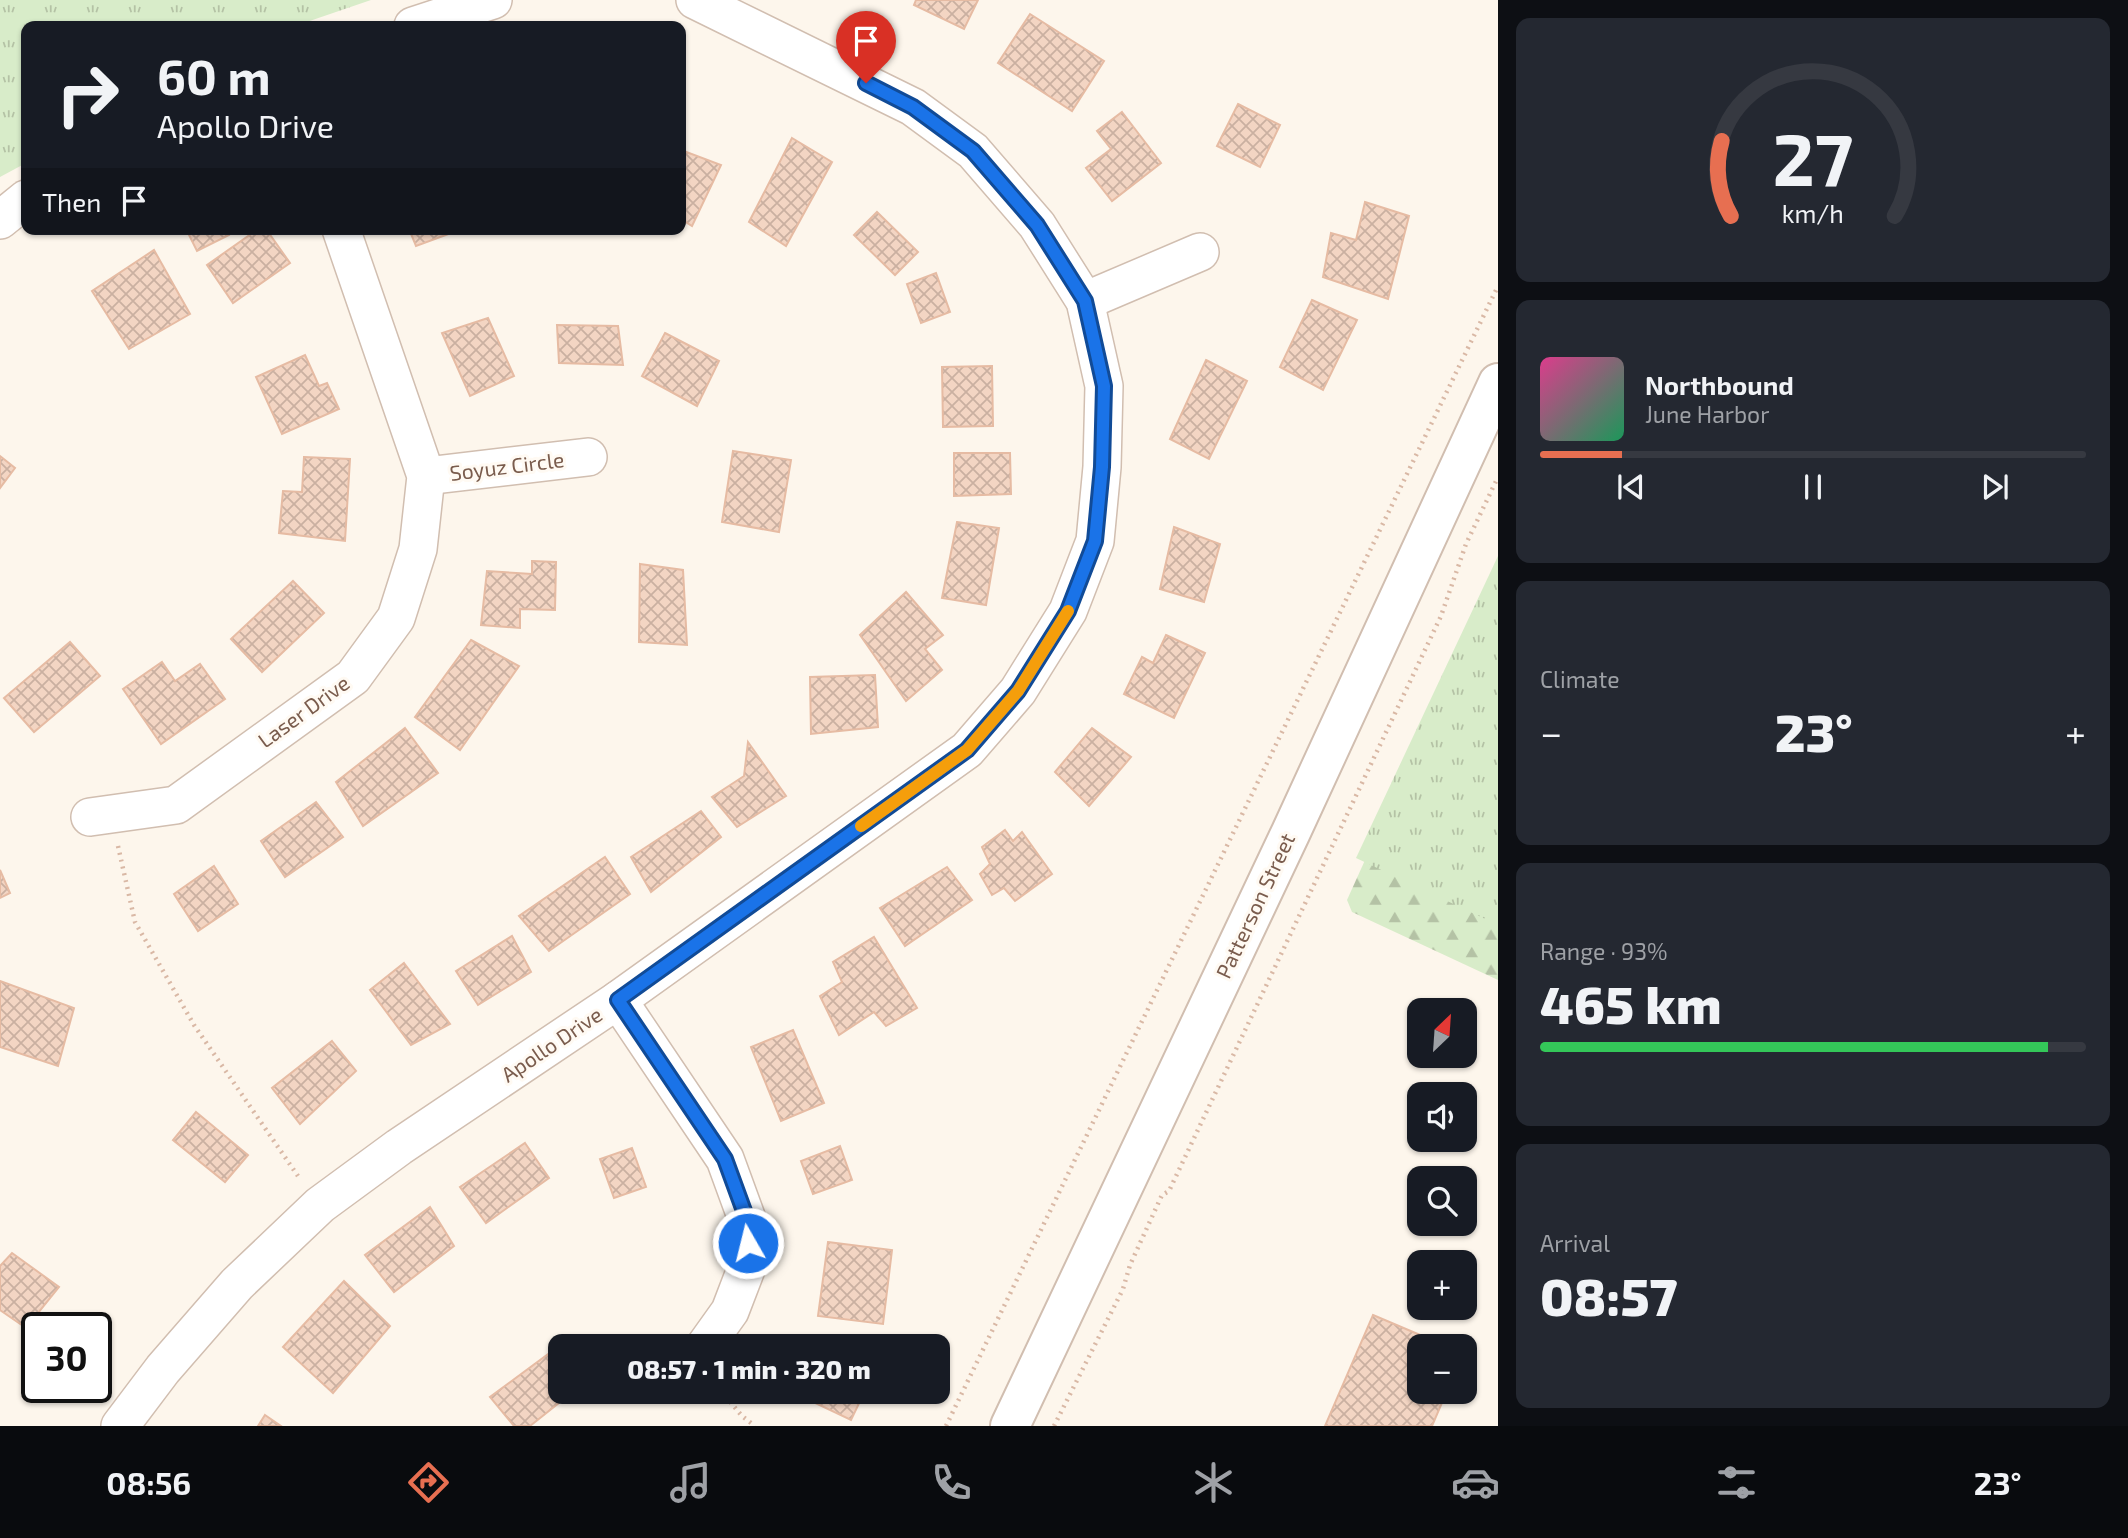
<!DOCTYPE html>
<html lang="en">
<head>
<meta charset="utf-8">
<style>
	body { margin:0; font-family:"Exo 2",sans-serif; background:#242831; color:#f1f3f6; height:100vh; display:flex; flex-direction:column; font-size:26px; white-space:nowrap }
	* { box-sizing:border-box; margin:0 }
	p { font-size:23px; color:#9ea1a6 }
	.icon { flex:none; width:38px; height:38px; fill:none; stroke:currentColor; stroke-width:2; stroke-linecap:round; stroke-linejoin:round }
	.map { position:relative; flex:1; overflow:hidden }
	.sheet { display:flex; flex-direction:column; gap:18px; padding:18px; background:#0d0f14; width:630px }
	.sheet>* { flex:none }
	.guide { position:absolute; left:21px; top:21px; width:665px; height:214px; border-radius:14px; box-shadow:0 2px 5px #0004; background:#171b24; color:#f1f3f6; overflow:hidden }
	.needle { width:46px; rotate:25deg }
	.tools { position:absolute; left:1407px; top:998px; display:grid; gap:14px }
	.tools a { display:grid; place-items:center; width:70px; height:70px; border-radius:14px; background:#171b24; box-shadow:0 2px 5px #0004; font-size:35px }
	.speed { position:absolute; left:21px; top:1312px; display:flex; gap:14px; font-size:35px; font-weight:700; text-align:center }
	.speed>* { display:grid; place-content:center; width:91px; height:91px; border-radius:50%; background:#171b24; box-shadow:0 2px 5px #0004; line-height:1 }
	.speed .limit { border:4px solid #111; border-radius:10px; background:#fff; color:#111 }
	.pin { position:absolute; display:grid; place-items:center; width:60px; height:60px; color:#fff; margin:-72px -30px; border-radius:50% 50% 50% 0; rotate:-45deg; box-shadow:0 0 7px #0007 }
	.pin .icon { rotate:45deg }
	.me { position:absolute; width:77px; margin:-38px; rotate:352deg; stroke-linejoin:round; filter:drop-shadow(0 0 5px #0008) }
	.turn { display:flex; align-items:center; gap:24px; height:147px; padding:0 21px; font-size:32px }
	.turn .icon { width:91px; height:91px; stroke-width:2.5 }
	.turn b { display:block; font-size:49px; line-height:60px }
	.then { display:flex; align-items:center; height:66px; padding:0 21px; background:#0003; gap:14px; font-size:26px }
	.big { font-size:52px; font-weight:800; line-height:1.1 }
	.sheet .card { flex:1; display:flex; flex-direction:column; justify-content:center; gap:10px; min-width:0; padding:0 24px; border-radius:14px; background:#242831 }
	.sheet .dial { align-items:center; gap:0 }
	.dial svg { height:182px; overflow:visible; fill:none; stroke:#363941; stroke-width:7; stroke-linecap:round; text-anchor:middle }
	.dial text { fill:#f1f3f6; stroke:none }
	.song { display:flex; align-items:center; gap:21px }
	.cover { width:84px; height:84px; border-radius:10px; background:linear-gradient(135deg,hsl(330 70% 55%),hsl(150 70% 35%)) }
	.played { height:7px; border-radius:4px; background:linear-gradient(90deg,#e76f51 15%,#363941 15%) }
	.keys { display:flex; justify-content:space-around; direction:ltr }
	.heat { display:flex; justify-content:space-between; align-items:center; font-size:38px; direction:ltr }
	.charge { height:10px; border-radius:5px; background:linear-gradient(90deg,#34c759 93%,#363941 0) }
	.trip { position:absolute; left:548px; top:1334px; width:402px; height:70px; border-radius:14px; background:#171b24; box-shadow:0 2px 5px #0004; font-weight:800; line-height:70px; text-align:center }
	.tabs { display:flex; height:112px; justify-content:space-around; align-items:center; background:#090b0e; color:#9ea1a6 }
	.tabs .icon { width:49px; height:49px }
	.tabs .selected { color:#e76f51 }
	.tabs b { font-size:32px; color:#f1f3f6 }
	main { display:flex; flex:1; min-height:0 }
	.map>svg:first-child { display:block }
</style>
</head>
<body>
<main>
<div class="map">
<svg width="1498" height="1426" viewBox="0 0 1498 1426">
	<defs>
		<pattern id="forest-firs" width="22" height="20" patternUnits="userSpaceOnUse" patternTransform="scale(1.75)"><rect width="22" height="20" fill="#d8ecc9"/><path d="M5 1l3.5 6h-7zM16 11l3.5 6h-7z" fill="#b4c2a5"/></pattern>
		<pattern id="park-tufts" width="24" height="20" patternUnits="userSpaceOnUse" patternTransform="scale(1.75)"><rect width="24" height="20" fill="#d8ecc9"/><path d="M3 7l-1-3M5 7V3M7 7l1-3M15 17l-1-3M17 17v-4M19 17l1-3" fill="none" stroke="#b4c2a5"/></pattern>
		<pattern id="building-cross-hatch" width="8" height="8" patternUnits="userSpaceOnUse" patternTransform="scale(1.75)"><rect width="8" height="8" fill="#f3d5c3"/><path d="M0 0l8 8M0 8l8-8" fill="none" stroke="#cab0a1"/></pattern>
	</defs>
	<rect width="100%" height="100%" fill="#fdf6ec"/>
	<path fill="url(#forest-firs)" d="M1498 572V980L1352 912 1347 900 1445 683Z"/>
	<g fill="url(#park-tufts)">
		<path d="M0 0H371L295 26H26V163L0 177Z"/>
		<path d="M1498 556V925L1356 858Z"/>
	</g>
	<g fill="url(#building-cross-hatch)" stroke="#e6bba3" stroke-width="2">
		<path d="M916 0H978L964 29 914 5Z"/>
		<path d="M1030 14 1104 61 1072 111 998 63Z"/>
		<path d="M1238 104 1280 125 1260 167 1217 146Z"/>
		<path d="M1122 112 1161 163 1112 201 1086 168 1111 149 1097 131Z"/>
		<path d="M792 138 832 162 786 246 749 222Z"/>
		<path d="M681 150 721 165 692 226 681 219Z"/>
		<path d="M1365 202 1409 216 1388 299 1323 277 1331 233 1356 240Z"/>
		<path d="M877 212 918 252 895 275 854 235Z"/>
		<path d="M186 229H227L229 235 197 251Z"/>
		<path d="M258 229H266L290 263 233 303 207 265Z"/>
		<path d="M409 229H462L416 246Z"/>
		<path d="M154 250 190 314 129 349 92 291Z"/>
		<path d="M936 273 950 312 921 323 907 284Z"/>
		<path d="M1312 300 1357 320 1323 390 1280 367Z"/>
		<path d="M488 318 514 376 470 396 442 333Z"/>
		<path d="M557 325 618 326 623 365 559 363Z"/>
		<path d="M665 333 719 361 697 406 642 376Z"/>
		<path d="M305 355 319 386 327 383 339 409 282 434 256 377Z"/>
		<path d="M1206 360 1247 381 1209 459 1170 439Z"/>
		<path d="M992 366 993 426 943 427 942 367Z"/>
		<path d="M733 451 791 460 779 532 722 522Z"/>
		<path d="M954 453H1010L1011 494 954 496Z"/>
		<path d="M0 456 15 468 0 488Z"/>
		<path d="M304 457 350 459 345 541 279 533 283 491 302 492Z"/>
		<path d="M957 522 999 528 986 605 942 598Z"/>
		<path d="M1174 527 1220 544 1204 602 1160 589Z"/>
		<path d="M532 561 556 562 555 610 520 609V628L481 625 487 571 532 574Z"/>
		<path d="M640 564 683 570 687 645 639 642Z"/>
		<path d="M293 581 324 613 262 672 231 639Z"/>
		<path d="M906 592 943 635 925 649 942 670 906 701 860 635Z"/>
		<path d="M1166 635 1205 653 1174 718 1124 694 1142 657 1153 663Z"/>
		<path d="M471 640 519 666 460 750 415 717Z"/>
		<path d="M70 642 100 676 34 732 4 698Z"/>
		<path d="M162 662 175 681 200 664 225 699 161 744 123 689Z"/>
		<path d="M875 675 878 727 811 734 810 677Z"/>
		<path d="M405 728 438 773 363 826 336 782Z"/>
		<path d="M1092 728 1131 757 1089 806 1055 772Z"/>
		<path d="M748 742 786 796 737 827 712 797 744 776Z"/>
		<path d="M316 802 343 837 285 877 261 841Z"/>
		<path d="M701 811 721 837 651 892 631 857Z"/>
		<path d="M1005 830 1013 841 1022 832 1052 874 1015 901 1004 888 992 895 980 874 990 864 982 847Z"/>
		<path d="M605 857 630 894 549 951 519 916Z"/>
		<path d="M214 866 238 904 198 931 174 894Z"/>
		<path d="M947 867 972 900 905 946 880 908Z"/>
		<path d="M0 870 10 893 0 898Z"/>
		<path d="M512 936 531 972 478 1005 456 971Z"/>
		<path d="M874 937 917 1008 886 1026 874 1012 839 1035 820 996 842 982 833 962Z"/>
		<path d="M404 963 450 1024 411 1045 370 990Z"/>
		<path d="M0 981 74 1008 58 1066 0 1047Z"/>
		<path d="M793 1030 824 1103 781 1121 751 1047Z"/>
		<path d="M332 1041 356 1071 300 1124 272 1088Z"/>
		<path d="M196 1112 248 1155 225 1182 173 1140Z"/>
		<path d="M525 1143 549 1178 486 1223 460 1187Z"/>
		<path d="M840 1146 852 1180 813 1194 801 1161Z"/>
		<path d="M632 1148 646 1187 614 1198 600 1159Z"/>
		<path d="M430 1207 454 1246 394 1292 365 1255Z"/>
		<path d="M828 1242 892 1250 883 1324 818 1316Z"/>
		<path d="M12 1253 59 1287 26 1328 0 1310V1266Z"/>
		<path d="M344 1281 390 1326 333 1393 283 1347Z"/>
		<path d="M1373 1315 1446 1346H1419V1391H1447L1432 1426H1325Z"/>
		<path d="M551 1352 560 1364V1391H574L530 1426H514L490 1397Z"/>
		<path d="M790 1391H865L851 1420Z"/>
		<path d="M265 1415 281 1426H258Z"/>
	</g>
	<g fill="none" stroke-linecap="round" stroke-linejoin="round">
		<g stroke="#d1beb0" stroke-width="40">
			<g id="minor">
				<path d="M413 26 493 0"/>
				<path d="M0 220 26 199"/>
				<path d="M1085 301 1200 252"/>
				<path d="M426 476 588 457"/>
				<path d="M90 817 176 805 353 677 396 618 418 549 426 476 341 229"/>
				<path d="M618 1000 725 1159 748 1222V1264L730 1311 705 1346"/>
				<path d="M120 1426 163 1369 237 1284 320 1205 399 1147 618 1000 967 750 1018 691 1068 611 1095 541 1102 467 1104 386 1085 301 1037 225 973 151 913 107 695 0"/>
			</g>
		</g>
		<g stroke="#d1beb0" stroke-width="42">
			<path id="tertiary" d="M1010 1426 1291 832 1498 383"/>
		</g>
		<g stroke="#d9b8a5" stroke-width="4.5" stroke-dasharray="2 5" stroke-linecap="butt">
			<path d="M118 846 135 922 194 1025 300 1179"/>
			<path d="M721 1391 742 1416 755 1426"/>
			<path d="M946 1426 1498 286"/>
			<path d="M1054 1426 1123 1289 1130 1265 1162 1195 1169 1191 1441 616 1466 544 1498 477"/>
		</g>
		<use href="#minor" stroke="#fff" stroke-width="37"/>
		<use href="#tertiary" stroke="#fff" stroke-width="38"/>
	</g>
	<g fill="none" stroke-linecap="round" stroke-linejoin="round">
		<g stroke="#114b97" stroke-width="18">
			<path id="route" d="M748 1243V1222L725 1159 618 1000 967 750 1018 691 1068 611 1095 541 1102 467 1104 386 1085 301 1037 225 973 151 913 107 866 83"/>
		</g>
		<use href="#route" stroke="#1a73e8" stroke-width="12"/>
		<path stroke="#f59e0b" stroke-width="12" d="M861 826 967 750 1018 691 1068 611"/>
	</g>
	<g text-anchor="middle" stroke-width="6" stroke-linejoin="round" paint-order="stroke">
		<g font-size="21" fill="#7a5c4d" stroke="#fffaf3">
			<text transform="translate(507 467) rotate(-7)" y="7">Soyuz Circle</text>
			<text transform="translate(304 712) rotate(-36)" y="7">Laser Drive</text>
			<text transform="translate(1256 906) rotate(-65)" y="7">Patterson Street</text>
			<text transform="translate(552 1045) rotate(-34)" y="7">Apollo Drive</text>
		</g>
	</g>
</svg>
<div class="tools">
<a><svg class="needle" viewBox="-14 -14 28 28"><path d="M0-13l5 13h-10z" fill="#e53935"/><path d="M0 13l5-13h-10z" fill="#9ea1a6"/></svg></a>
<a><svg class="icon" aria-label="sound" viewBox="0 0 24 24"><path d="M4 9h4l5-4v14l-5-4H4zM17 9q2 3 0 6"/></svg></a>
<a><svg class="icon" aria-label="search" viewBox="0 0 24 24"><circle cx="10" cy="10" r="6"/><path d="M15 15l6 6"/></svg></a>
<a>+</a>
<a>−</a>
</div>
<div class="speed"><div class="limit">30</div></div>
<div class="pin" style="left:866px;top:83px;background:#d93025"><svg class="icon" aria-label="arrive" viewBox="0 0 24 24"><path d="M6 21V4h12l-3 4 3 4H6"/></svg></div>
<svg class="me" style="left:748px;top:1243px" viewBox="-20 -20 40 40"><circle r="17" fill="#1a73e8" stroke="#fff" stroke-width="3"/><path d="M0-11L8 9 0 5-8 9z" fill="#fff"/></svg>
<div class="trip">08:57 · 1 min · 320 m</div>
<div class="guide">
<div class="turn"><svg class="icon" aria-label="right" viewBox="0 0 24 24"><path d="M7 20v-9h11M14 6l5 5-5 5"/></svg><div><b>60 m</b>Apollo Drive</div></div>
<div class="then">Then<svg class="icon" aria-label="arrive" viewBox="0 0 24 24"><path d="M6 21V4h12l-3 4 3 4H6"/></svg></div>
</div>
</div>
<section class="sheet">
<div class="card dial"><svg viewBox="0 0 100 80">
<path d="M14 69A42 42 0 1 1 86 69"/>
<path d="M14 69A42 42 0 0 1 10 36" stroke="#e76f51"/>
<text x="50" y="56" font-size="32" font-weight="700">27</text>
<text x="50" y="72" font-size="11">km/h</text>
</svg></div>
<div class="card">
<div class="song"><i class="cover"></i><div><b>Northbound</b><p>June Harbor</p></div></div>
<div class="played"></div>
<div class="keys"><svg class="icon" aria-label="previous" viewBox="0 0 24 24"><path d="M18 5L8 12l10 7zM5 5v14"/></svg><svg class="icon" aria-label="pause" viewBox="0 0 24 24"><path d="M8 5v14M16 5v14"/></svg><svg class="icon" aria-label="next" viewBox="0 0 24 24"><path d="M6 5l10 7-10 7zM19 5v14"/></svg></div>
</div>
<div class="card"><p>Climate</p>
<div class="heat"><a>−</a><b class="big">23°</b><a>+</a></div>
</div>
<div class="card"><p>Range · 93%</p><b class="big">465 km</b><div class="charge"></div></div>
<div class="card"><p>Arrival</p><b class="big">08:57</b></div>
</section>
</main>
<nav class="tabs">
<b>08:56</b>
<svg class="icon selected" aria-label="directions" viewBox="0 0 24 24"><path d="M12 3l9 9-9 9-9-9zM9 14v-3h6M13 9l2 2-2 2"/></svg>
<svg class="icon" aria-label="music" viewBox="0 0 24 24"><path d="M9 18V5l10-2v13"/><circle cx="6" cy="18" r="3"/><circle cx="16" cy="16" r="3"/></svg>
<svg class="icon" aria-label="phone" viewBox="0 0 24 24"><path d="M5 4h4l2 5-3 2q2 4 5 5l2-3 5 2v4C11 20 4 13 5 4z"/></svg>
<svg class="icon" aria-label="climate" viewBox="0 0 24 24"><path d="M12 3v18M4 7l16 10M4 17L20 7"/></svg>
<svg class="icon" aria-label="car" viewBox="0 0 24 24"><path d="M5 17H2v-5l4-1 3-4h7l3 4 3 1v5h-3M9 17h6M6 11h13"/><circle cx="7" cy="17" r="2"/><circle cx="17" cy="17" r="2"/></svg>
<svg class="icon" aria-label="filters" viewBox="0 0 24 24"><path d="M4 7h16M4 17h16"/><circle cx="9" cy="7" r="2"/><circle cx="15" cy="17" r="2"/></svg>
<b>23°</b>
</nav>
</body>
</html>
